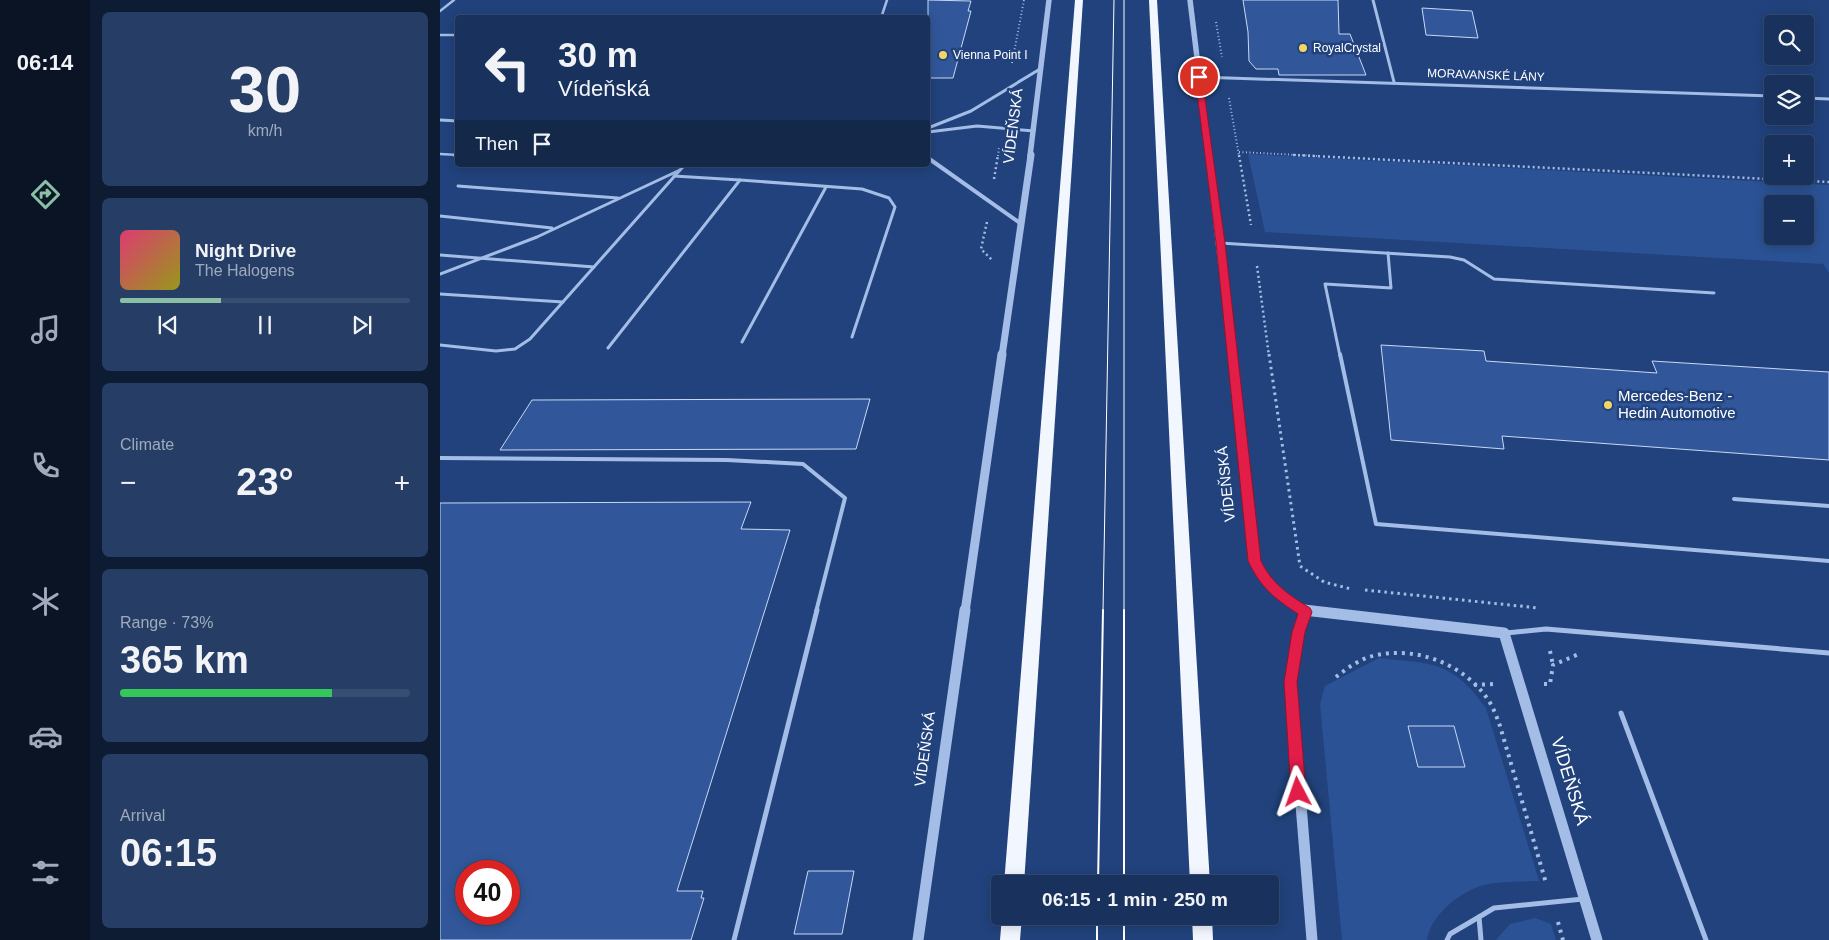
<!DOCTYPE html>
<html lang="en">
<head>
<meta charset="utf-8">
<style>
	body { margin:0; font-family:Arial,sans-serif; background:#263e66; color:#f1f3f6; height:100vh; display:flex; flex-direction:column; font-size:19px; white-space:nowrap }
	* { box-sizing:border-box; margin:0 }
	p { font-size:16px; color:#9faabc }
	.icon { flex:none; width:28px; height:28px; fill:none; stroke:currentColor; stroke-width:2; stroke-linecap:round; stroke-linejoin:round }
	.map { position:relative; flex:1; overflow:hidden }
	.panel { display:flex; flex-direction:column; gap:12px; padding:12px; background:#0e1c33; width:350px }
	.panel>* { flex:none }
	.guide { position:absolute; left:15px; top:15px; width:475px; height:152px; border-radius:5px; box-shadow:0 2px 12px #0003,0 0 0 1px #374d72; background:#19325d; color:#f1f3f6; overflow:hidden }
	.controls { position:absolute; left:1324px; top:15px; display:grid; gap:10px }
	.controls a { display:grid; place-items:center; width:50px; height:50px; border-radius:5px; background:#19325d; box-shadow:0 2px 12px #0003,0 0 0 1px #374d72; font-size:25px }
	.speed { position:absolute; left:15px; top:860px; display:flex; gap:10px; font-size:25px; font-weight:700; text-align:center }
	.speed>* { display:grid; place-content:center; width:65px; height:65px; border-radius:50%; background:#19325d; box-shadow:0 2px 12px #0003,0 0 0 1px #374d72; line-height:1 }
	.speed .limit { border:8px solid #d22; background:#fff; color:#111 }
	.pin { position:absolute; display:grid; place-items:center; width:42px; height:42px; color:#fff; margin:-21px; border:2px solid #fff; border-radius:50%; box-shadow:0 1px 5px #0007 }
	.me { position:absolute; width:55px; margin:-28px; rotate:356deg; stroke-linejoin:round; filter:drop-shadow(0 0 4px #0008) }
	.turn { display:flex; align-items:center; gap:18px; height:105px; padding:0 20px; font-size:22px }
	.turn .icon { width:65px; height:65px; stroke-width:2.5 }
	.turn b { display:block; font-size:35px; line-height:42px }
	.then { display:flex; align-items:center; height:48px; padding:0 20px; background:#0003; gap:10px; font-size:19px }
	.big { font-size:38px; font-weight:800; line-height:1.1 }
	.panel .tile { flex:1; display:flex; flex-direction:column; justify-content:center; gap:8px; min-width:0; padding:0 18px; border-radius:8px; background:#263e66 }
	.panel .dial { align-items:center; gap:0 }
	.dial b { font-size:65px; line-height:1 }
	.song { display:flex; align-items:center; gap:15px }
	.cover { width:60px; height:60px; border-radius:8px; background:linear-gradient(135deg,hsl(340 70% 55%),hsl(60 70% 35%)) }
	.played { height:5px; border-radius:2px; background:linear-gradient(90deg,#8abfa5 35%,#374d72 35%) }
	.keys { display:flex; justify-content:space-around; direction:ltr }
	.heat { display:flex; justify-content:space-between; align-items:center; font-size:28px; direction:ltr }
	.charge { height:8px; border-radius:4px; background:linear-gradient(90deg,#34c759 73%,#374d72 0) }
	.trip { position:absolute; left:551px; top:875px; width:288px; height:50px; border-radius:5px; background:#19325d; box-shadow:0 2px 12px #0003,0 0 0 1px #374d72; font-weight:800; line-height:50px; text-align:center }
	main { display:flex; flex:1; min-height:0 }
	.tabs { display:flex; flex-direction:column; width:90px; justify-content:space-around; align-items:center; background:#0a1425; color:#9faabc }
	.tabs .icon { width:35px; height:35px }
	.tabs .active { color:#8abfa5 }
	.tabs b { font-size:22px; color:#f1f3f6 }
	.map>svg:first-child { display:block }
</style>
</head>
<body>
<main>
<nav class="tabs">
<b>06:14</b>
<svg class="icon active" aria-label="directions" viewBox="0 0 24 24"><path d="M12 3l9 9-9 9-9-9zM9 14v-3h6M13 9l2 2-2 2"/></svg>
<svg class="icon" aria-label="music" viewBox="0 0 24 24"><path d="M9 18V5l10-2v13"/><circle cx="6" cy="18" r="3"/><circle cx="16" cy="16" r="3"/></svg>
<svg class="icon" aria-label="phone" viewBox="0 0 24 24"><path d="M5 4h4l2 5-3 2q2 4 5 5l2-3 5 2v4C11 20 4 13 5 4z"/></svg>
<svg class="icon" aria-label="climate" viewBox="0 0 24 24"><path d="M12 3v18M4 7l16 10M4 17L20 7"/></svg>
<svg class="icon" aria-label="car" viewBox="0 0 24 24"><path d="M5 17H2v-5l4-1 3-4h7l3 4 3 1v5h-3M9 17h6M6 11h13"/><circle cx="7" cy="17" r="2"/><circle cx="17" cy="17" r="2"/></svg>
<svg class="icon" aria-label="filters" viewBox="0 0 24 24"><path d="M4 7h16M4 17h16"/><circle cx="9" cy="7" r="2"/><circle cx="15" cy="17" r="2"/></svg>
</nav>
<section class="panel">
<div class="tile dial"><b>30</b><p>km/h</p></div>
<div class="tile">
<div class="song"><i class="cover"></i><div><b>Night Drive</b><p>The Halogens</p></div></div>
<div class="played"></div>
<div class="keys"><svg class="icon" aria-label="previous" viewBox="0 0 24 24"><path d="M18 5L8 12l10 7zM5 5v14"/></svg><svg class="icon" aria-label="pause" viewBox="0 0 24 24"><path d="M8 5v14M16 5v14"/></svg><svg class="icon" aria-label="next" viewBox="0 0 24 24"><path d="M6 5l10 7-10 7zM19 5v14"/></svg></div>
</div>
<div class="tile"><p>Climate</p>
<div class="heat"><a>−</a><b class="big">23°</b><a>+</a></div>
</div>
<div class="tile"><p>Range · 73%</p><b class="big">365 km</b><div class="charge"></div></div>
<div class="tile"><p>Arrival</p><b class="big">06:15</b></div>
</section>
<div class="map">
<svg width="1389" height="940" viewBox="0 0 1389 940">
	<rect width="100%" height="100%" fill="#21427c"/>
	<g fill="#2b5294" fill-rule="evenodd">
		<path d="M808 154 1389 185V273L1383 264 825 232ZM1332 204H1365V236H1332Z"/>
		<path d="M939 658C993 664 1011 660 1046 708L1099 881C1081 882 1061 881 1044 885 1019 892 991 915 987 940H902L880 704 885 686Z"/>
		<path d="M1095 918 1111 924 1116 940H1056L1070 924Z"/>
	</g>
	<g fill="#31579a" stroke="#c7d9f5" fill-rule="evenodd">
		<path d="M488 0 531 1 528 11H531L513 78H488Z"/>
		<path d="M803 0H898L899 34H910L926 75H839L838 69H816L809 61 808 32Z"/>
		<path d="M982 8 1032 11 1038 38 986 35Z"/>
		<path d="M941 345 1044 351 1046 361 1217 373 1212 361 1389 372V460L1062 436 1064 449 951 440Z"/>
		<path d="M430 399 416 449 60 450 92 400Z"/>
		<path d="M311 502 301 529 350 530 237 891H263L261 898H264L251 940H0V503ZM26 871H69V914H26Z"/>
		<path d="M968 726H1014L1025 767H978Z"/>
		<path d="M368 871H414L402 934H354Z"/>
	</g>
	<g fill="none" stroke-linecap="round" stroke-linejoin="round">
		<g stroke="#a4bde6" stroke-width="2" stroke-dasharray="1 2.5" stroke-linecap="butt">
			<path d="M776 22 782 57"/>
			<path d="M572 63 584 0"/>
			<path d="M789 98 799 156"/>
			<path d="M799 152 878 156"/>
			<path d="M558 156 559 148"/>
		</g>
		<g stroke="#a4bde6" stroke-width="2.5" stroke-dasharray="2 3" stroke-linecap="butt">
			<path d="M799 155 811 225"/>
			<path d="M853 155 1389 182"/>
			<path d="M554 179 558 155"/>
			<path d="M547 222 541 249 553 261"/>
			<path d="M817 266 829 356"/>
		</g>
		<g stroke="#a4bde6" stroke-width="3" stroke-dasharray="2.5 4" stroke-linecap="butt">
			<path d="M829 354 860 566 884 582 911 589"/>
			<path d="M925 590 1099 608"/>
		</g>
		<g stroke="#a4bde6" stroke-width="4" stroke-dasharray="3 5" stroke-linecap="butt">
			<path d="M1110 651 1113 665"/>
			<path d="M896 677C906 669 917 661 929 657 973 644 1024 663 1049 701 1054 709 1057 718 1060 726L1106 883"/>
			<path d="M1104 684H1110L1113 665 1139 654"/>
			<path d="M1034 685 1055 684"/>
			<path d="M1118 922 1123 940"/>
		</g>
		<g stroke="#a4bde6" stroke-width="2.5">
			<path d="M0 11 14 0"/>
			<path d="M441 18 447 0"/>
			<path d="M0 35H18"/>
			<path d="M0 154 18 155"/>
		</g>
		<g stroke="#a4bde6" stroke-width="3">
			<path d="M14 155H18"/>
			<path d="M300 180 422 189 449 198 455 207 412 337"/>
			<path d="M18 186 178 198"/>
			<path d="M0 216 112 228"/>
			<path d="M780 243 1010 257 1024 260 1054 279 1274 293"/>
			<path d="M0 255 154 267"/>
			<path d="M0 274 97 237 240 170 245 165"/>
			<path d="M0 294 123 302"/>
			<path d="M302 342 386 187"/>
			<path d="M0 345 56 351 75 349 90 339 240 170"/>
			<path d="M168 348 300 180 234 176"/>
			<path d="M900 356 885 284 951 288 948 253"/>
		</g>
		<g stroke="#a4bde6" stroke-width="4">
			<path d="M900 354 936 524 1389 561"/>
			<path d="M0 458 287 460 363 464 405 498 376 612"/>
			<path d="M1294 499 1389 506"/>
		</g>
		<g stroke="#a4bde6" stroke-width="5">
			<path d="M1066 633 1106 629 1389 653"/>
			<path d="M1181 713 1266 940"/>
			<path d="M294 940 377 610"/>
			<path d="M1007 940 1010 934 1039 917"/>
			<path d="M1041 940 1039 917 1054 908 1143 899"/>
		</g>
		<g stroke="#a4bde6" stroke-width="3">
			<path d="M933 0 954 82"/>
			<path d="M759 77 1332 96"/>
			<path d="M1365 98 1389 99"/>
			<path d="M0 120 18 121"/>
			<path d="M488 128 531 111 600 69"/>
			<path d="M488 132 537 126 594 131"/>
		</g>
		<path stroke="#a4bde6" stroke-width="4" d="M488 158 580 223"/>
		<g stroke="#a4bde6" stroke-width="5.5">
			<path d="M750 0 769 156"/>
			<path d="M590 156 609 0"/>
		</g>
		<g stroke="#a4bde6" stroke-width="7">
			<path d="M769 155 792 356"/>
			<path d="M562 356 591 155"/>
		</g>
		<g stroke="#a4bde6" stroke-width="9">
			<path d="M792 354 815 561C828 588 841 596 866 612"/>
			<path d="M525 612 562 354"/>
		</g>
		<g stroke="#a4bde6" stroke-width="11">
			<path d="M864 610 1064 633 1157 940"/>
			<path d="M866 612 859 632 851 682 872 940"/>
			<path d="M478 940 525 610"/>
		</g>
		<g fill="#f2f6fe" fill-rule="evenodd">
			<path d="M635 0H643L584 884H564Z"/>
			<path d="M709 0H717L770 884H750Z"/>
			<path d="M562 916H582L580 940H560Z"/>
			<path d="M752 916H772L773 940H753Z"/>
		</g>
		<g stroke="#fff" stroke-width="1">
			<path d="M684 0V612"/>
			<path d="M663 612 674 0"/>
		</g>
		<g stroke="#fff" stroke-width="2">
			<path d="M684 610V884"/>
			<path d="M658 884 663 610"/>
			<path d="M657 916V940"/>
			<path d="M684 916V940"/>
		</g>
	</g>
	<path fill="#e11d48" stroke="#92132f" d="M759 75 762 77 785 243 821 561C832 584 849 595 870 608L872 612 865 632 857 682 866 792 863 797 858 799 853 797 851 792 844 682 852 632 858 614C834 598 821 588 808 561L776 243 755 77Z"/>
	<g fill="#f3d565" stroke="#21427c" stroke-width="2">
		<circle cx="863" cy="48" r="5"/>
		<circle cx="503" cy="55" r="5"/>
		<circle cx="1168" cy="405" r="5"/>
	</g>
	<g text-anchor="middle" stroke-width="5" stroke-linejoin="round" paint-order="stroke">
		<g font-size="12" fill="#fff" stroke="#21427c" text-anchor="start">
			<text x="873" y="52">RoyalCrystal</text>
			<text x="513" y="59">Vienna Point I</text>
		</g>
		<g font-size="12" fill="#fff" stroke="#21427c">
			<text transform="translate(1046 75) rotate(2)" y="4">MORAVANSKÉ LÁNY</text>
		</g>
		<g font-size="15" fill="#fff" stroke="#21427c">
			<text transform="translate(573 126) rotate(-83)" y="5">VÍDEŇSKÁ</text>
			<text transform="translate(786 484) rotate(-96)" y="5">VÍDEŇSKÁ</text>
			<text transform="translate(485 749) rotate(-82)" y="5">VÍDEŇSKÁ</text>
		</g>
		<g font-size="15" fill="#fff" stroke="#21427c" text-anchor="start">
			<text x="1178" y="401">Mercedes-Benz -<tspan x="1178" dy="17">Hedin Automotive</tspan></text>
		</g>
		<g font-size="18" fill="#fff" stroke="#21427c">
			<text transform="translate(1130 781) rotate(73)" y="6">VÍDEŇSKÁ</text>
		</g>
	</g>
</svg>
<div class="controls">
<a><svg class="icon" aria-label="search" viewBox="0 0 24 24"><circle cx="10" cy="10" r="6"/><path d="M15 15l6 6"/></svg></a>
<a><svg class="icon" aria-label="layers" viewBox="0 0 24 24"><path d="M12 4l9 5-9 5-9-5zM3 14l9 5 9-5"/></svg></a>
<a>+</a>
<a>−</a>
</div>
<div class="speed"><div class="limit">40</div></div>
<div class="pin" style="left:759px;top:77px;background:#d93025"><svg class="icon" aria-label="arrive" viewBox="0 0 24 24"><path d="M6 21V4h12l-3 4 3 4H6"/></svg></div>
<svg class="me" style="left:858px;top:792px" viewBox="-20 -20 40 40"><path d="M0-17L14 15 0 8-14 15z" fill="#e11d48" stroke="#fff" stroke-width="4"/></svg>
<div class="trip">06:15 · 1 min · 250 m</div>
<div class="guide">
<div class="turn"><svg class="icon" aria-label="left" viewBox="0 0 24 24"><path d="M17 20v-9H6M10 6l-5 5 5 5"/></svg><div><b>30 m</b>Vídeňská</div></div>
<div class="then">Then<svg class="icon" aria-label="arrive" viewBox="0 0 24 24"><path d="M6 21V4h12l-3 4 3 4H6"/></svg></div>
</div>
</div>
</main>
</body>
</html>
